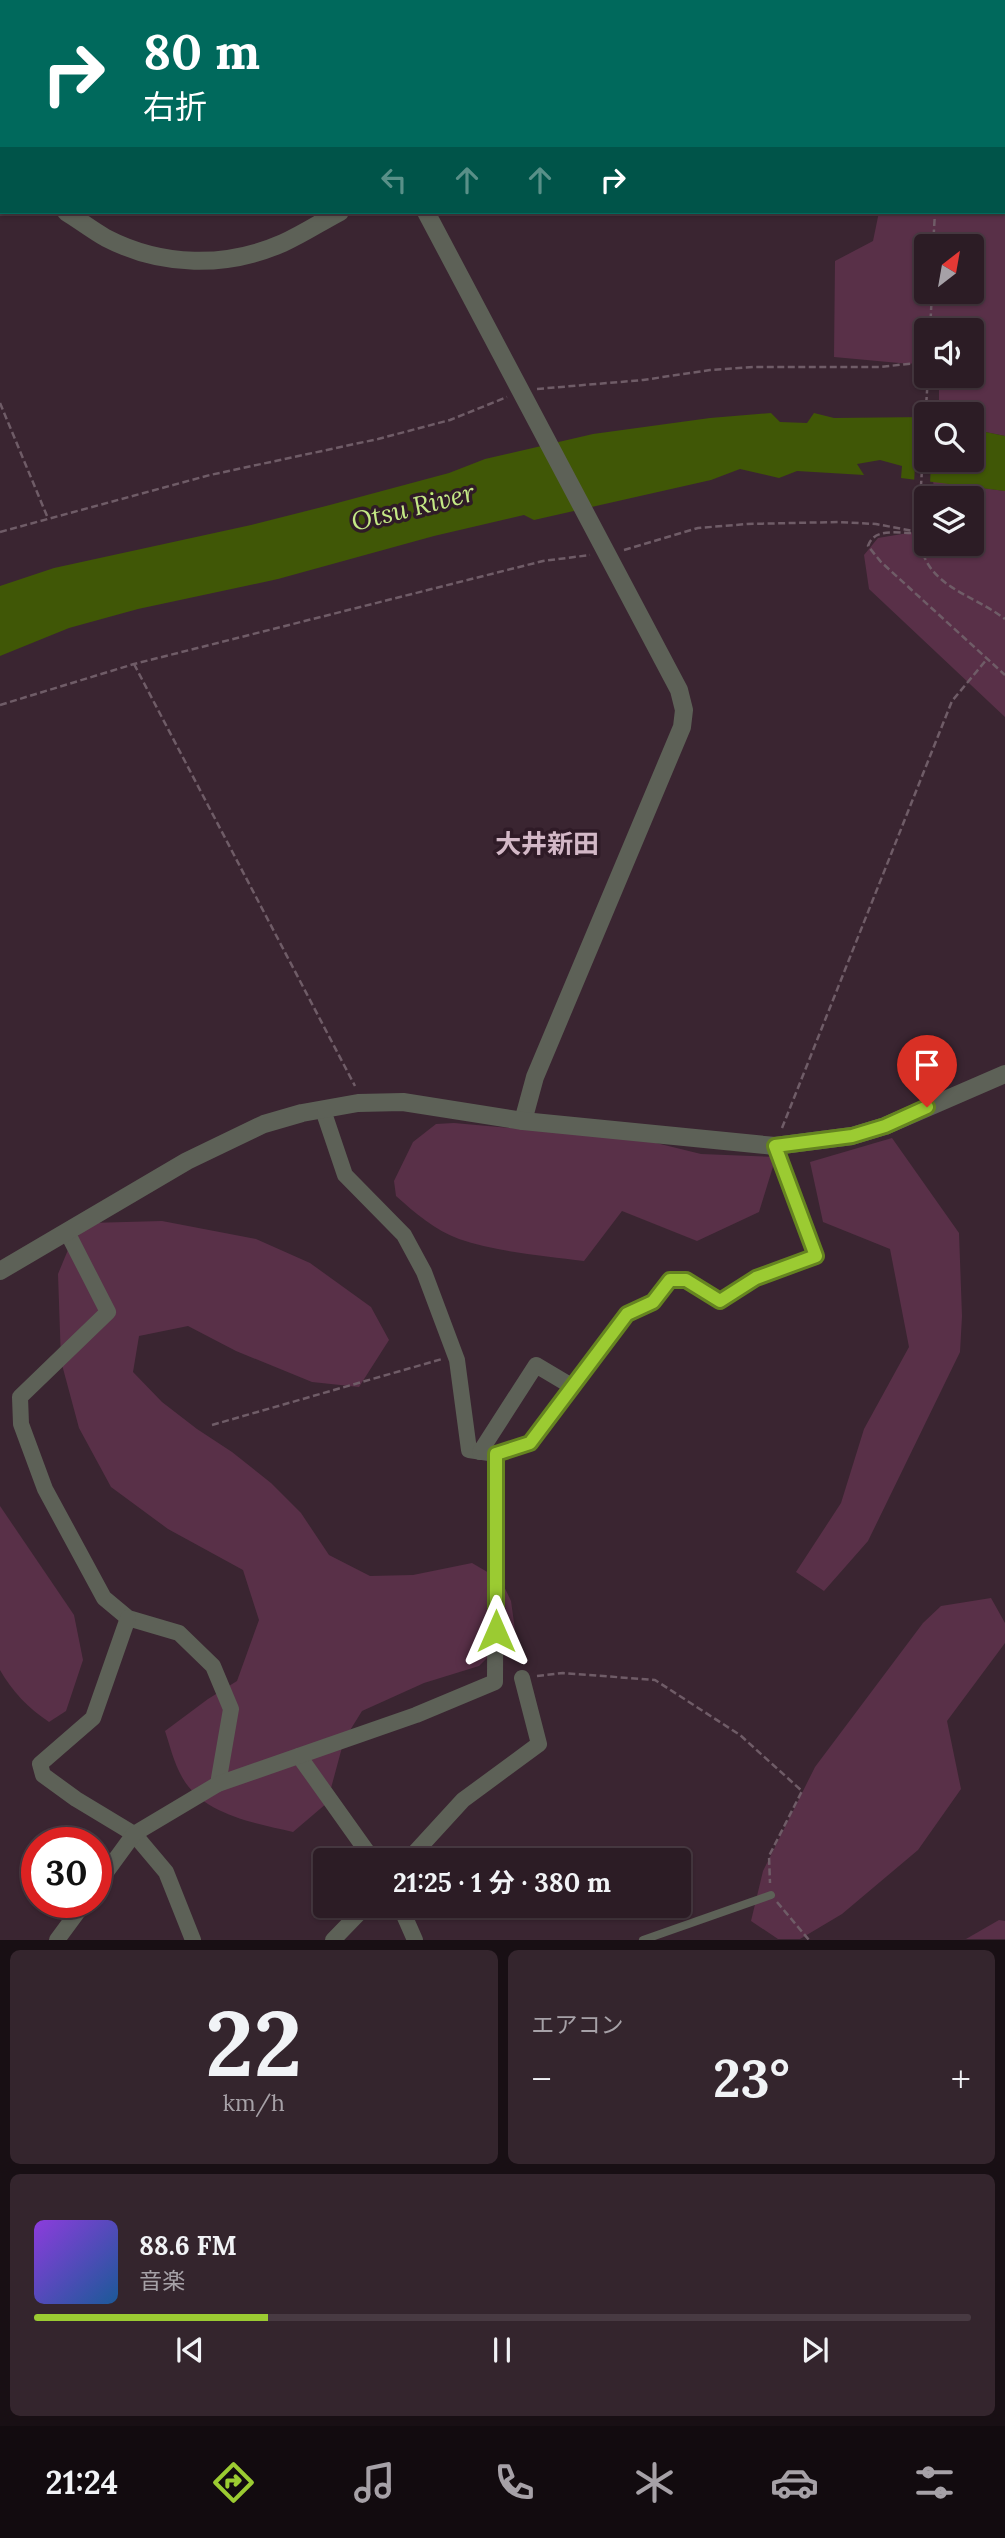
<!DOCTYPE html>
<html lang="ja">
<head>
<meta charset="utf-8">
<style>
	body { margin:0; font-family:Lora,"Noto Sans JP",serif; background:#34252d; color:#f1f3f6; height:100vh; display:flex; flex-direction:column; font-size:26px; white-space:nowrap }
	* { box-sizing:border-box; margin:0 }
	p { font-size:23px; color:#a6a1a7 }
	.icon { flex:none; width:38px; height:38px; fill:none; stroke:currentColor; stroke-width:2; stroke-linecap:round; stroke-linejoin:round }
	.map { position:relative; height:1940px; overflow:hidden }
	.drawer { display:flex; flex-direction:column; gap:10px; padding:10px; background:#180f14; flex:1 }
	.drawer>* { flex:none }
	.hud { position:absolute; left:0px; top:0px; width:1006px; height:214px; box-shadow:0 2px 5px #0004,0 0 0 2px #483a42; background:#00695c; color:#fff; overflow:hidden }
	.needle { width:46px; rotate:31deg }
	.buttons { position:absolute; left:914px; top:234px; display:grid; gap:14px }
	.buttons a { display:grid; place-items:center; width:70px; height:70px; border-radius:7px; background:#2c1c25; box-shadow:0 2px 5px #0004,0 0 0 2px #483a42; font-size:35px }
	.speed { position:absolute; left:21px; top:1827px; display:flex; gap:14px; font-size:35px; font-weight:700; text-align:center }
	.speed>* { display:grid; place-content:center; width:91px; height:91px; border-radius:50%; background:#2c1c25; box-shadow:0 2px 5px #0004,0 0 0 2px #483a42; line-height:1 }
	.speed .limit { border:10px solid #d22; background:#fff; color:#111 }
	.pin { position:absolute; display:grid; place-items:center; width:60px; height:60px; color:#fff; margin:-72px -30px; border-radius:50% 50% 50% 0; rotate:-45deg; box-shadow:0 0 7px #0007 }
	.pin .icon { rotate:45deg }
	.me { position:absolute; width:77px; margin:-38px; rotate:0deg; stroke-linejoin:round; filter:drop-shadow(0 0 5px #0008) }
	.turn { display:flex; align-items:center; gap:24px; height:147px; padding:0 28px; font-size:32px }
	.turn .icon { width:91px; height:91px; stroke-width:2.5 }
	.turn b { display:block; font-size:49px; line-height:60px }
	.lanes { display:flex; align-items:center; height:66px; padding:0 28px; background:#0003; justify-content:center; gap:35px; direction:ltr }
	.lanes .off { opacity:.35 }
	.big { font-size:52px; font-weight:700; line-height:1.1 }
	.drawer .widget { flex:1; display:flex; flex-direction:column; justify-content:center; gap:10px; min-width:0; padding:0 24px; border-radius:10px; background:#34252d }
	.drawer .dial { align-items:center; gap:0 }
	.dial b { font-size:91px; line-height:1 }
	.song { display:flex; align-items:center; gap:21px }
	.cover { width:84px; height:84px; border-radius:10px; background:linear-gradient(135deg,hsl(270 70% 55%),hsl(210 70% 35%)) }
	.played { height:7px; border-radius:4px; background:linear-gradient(90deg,#9bcb32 25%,#483a42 25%) }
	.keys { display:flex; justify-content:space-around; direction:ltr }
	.heat { display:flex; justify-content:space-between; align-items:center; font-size:38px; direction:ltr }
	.drawer .tiles { flex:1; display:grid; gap:10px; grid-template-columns:1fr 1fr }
	.widget:last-child { grid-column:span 2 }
	.trip { position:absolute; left:313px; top:1848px; width:378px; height:70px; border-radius:7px; background:#2c1c25; box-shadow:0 2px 5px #0004,0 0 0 2px #483a42; font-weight:700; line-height:70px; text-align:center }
	.tabs { display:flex; height:112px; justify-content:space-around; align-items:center; background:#120b0f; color:#a6a1a7 }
	.tabs .icon { width:49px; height:49px }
	.tabs .active { color:#9bcb32 }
	.tabs b { font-size:32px; color:#f1f3f6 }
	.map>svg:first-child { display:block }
</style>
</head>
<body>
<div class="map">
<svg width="1005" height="1940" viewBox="0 0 1005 1940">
	<rect width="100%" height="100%" fill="#3a2531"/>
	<g fill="#593048" fill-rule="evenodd">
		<path d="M1005 66V436L971 429V415H939V376H971V331H926V359L910 364 834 357 835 261 873 241 879 212H1004ZM926 247H971V292H926Z"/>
		<path d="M933 481 1005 491V717L869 589 864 555 878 538 926 530V544H971V499H936Z"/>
		<path d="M454 1123 644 1140 701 1154 776 1157 759 1212 697 1241 622 1211 584 1261C545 1256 496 1252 459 1239 435 1230 415 1213 396 1196L394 1181 413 1142 436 1124Z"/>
		<path d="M892 1138 959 1233 962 1316 960 1352 868 1541 824 1591 796 1572 841 1503 864 1429 909 1347 890 1249 823 1222 810 1162Z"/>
		<path d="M162 1221 256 1239 310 1263 371 1307 389 1340 359 1387 312 1382 236 1351 188 1326 139 1336 133 1372 162 1402 197 1429 232 1452 271 1483 301 1513 329 1555 370 1576 413 1575 472 1563 501 1580 511 1601 515 1630 479 1666 424 1683 362 1711 344 1740 327 1803 293 1832C255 1823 203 1815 182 1777 174 1763 170 1746 165 1731L208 1699 237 1681 259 1620 243 1570 168 1529 111 1487 79 1428 61 1361 58 1274 70 1245 89 1223Z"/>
		<path d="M0 1506 74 1615 83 1660 66 1711 49 1722C28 1708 12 1691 0 1670Z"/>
		<path d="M991 1598 1005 1623V1643L947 1721 961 1789 918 1850 842 1914 800 1939H778L751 1921 763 1871 815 1767 923 1623 941 1606Z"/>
		<path d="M999 1920 1005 1921V1939H966Z"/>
	</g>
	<path fill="#405706" d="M771 413 780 422 807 423 814 413 834 418 926 417V460H971V429L1005 436V491L901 478 902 466 880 460 857 464 864 475 797 471 779 478 740 469 711 480 534 520 524 515 434 536 278 579 138 609 69 628 0 656V586L54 568 251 525 326 506 449 473 485 459 593 434 710 418Z"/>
	<path fill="#3a2531" d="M918 414 928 415H926V460H931L930 484 914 483Z"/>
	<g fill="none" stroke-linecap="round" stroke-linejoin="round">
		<g stroke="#6f5c67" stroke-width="2.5" stroke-dasharray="7 3.5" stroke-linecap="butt">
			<path d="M1004 110H1005"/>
			<path d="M1004 167H1005"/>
			<path d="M933 247 935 212"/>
			<path d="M930 331 932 292"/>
			<path d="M928 376 918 532C923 587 968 591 1005 619"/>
			<path d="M537 389 643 380 710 370 754 367H880L926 362"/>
			<path d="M0 403 47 516"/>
			<path d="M0 532 210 475 378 439 450 420 507 397"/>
			<path d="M911 533C895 533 874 528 868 546L881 562 1005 675"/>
			<path d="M624 550 698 528 747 524 838 522 876 524 918 532"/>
			<path d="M134 664 355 1086"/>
			<path d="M0 705 134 664 543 561 590 555"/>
			<path d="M782 1128 952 701 987 659"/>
			<path d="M212 1425 442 1359"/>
			<path d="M537 1676 563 1673 655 1680 740 1735 802 1791 769 1856 770 1883"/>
			<path d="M777 1902 809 1940"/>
		</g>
		<g stroke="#5d6157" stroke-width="8">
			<path d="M385 2V0"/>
			<path d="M643 1940 771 1895"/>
		</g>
		<g stroke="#5d6157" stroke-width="16">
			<path d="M98 0 102 2"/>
			<path d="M323 1110 345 1175 404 1235 424 1272 457 1360 469 1450 496 1454 530 1443 627 1314 653 1302 670 1280H686L720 1301 756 1278 816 1256 775 1146"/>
			<path d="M67 1232 108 1312 20 1397 21 1424 45 1489 104 1598 128 1618 179 1633 213 1666 231 1709 218 1784"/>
			<path d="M480 1452 536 1365 573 1387"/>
			<path d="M128 1618 93 1718 40 1764 43 1775 76 1799 134 1834 166 1872 193 1940"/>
			<path d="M299 1756 373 1860"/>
			<path d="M408 1860 463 1800 539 1744 522 1678"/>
			<path d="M96 1886 134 1834 218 1784 416 1715 495 1682 496 1454"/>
			<path d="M400 1906 415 1940"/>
			<path d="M57 1940 85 1902"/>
			<path d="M333 1940 366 1906"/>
		</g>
		<g stroke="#5d6157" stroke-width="18">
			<path d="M667 2 669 0"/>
			<path d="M0 171 2 172"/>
			<path d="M66 212C79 220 92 230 106 238 162 267 226 268 283 243 303 234 321 222 340 212"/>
			<path d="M426 212 679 690 684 710 682 727 535 1077 523 1121"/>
			<path d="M0 1271 187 1161 264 1124 302 1113 358 1103 403 1102 523 1121 775 1146 852 1136 885 1126 1005 1074"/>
		</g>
	</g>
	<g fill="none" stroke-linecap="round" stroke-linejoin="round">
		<g stroke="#658420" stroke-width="18">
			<path id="route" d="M496 1631V1454L530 1443 627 1314 653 1302 670 1280H686L720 1301 756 1278 816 1256 775 1146 852 1136 885 1126 927 1107"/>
		</g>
		<use href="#route" stroke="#9bcb32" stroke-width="12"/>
	</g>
	<g text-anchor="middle" stroke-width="7" stroke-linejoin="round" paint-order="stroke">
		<g font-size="26" font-style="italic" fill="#c4e985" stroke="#2f1b27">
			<text transform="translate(413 507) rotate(-14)" y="9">Otsu River</text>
		</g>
		<g font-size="26" font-weight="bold" fill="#d3b8c7" stroke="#2f1b27">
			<text x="547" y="853">大井新田</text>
		</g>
	</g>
</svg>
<div class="buttons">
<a><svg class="needle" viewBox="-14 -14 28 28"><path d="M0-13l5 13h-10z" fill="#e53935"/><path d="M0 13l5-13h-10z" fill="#a6a1a7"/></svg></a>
<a><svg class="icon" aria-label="sound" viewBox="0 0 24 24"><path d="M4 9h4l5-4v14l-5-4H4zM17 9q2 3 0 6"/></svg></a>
<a><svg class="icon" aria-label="search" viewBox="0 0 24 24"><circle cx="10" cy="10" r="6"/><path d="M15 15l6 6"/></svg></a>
<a><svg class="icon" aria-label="layers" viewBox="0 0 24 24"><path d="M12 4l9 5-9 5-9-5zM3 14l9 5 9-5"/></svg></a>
</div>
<div class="speed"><div class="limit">30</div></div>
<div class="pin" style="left:927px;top:1107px;background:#d93025"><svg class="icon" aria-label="arrive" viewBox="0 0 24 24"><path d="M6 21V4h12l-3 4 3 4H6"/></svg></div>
<svg class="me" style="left:496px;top:1631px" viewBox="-20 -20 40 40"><path d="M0-17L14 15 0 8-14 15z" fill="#9bcb32" stroke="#fff" stroke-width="4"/></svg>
<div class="trip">21:25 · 1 分 · 380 m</div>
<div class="hud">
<div class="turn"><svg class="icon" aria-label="right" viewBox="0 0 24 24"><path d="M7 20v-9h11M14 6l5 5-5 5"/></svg><div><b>80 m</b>右折</div></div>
<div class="lanes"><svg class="icon off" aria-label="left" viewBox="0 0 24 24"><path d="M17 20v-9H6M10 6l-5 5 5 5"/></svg><svg class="icon off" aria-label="ahead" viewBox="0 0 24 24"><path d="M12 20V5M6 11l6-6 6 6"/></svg><svg class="icon off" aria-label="ahead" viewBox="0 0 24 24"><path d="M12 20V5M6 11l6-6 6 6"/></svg><svg class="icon" aria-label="right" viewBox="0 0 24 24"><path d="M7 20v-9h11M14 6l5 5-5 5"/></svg></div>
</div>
</div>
<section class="drawer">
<div class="tiles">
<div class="widget dial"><b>22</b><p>km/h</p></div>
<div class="widget"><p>エアコン</p>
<div class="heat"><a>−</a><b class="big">23°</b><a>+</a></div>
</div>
<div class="widget">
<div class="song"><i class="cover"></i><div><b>88.6 FM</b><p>音楽</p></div></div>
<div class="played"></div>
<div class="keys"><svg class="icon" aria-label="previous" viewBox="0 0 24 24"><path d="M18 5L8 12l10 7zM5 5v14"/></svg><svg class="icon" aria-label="pause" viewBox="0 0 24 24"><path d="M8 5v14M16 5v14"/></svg><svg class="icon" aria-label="next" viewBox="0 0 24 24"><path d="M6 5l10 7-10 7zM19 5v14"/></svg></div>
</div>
</div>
</section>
<nav class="tabs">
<b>21:24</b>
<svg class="icon active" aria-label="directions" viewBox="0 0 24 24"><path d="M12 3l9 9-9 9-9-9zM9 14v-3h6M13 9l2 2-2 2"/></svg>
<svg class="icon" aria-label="music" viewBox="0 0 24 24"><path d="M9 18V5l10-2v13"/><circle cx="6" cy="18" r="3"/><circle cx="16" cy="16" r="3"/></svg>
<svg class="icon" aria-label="phone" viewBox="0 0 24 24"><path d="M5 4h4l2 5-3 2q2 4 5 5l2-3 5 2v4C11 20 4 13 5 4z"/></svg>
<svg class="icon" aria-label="climate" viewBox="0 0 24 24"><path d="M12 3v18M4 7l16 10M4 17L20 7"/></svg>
<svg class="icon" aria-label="car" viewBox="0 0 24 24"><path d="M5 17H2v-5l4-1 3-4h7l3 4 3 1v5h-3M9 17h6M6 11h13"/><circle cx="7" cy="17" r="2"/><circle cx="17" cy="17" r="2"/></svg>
<svg class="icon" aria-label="filters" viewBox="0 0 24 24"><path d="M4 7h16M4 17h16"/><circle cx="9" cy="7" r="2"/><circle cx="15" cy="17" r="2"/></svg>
</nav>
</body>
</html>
